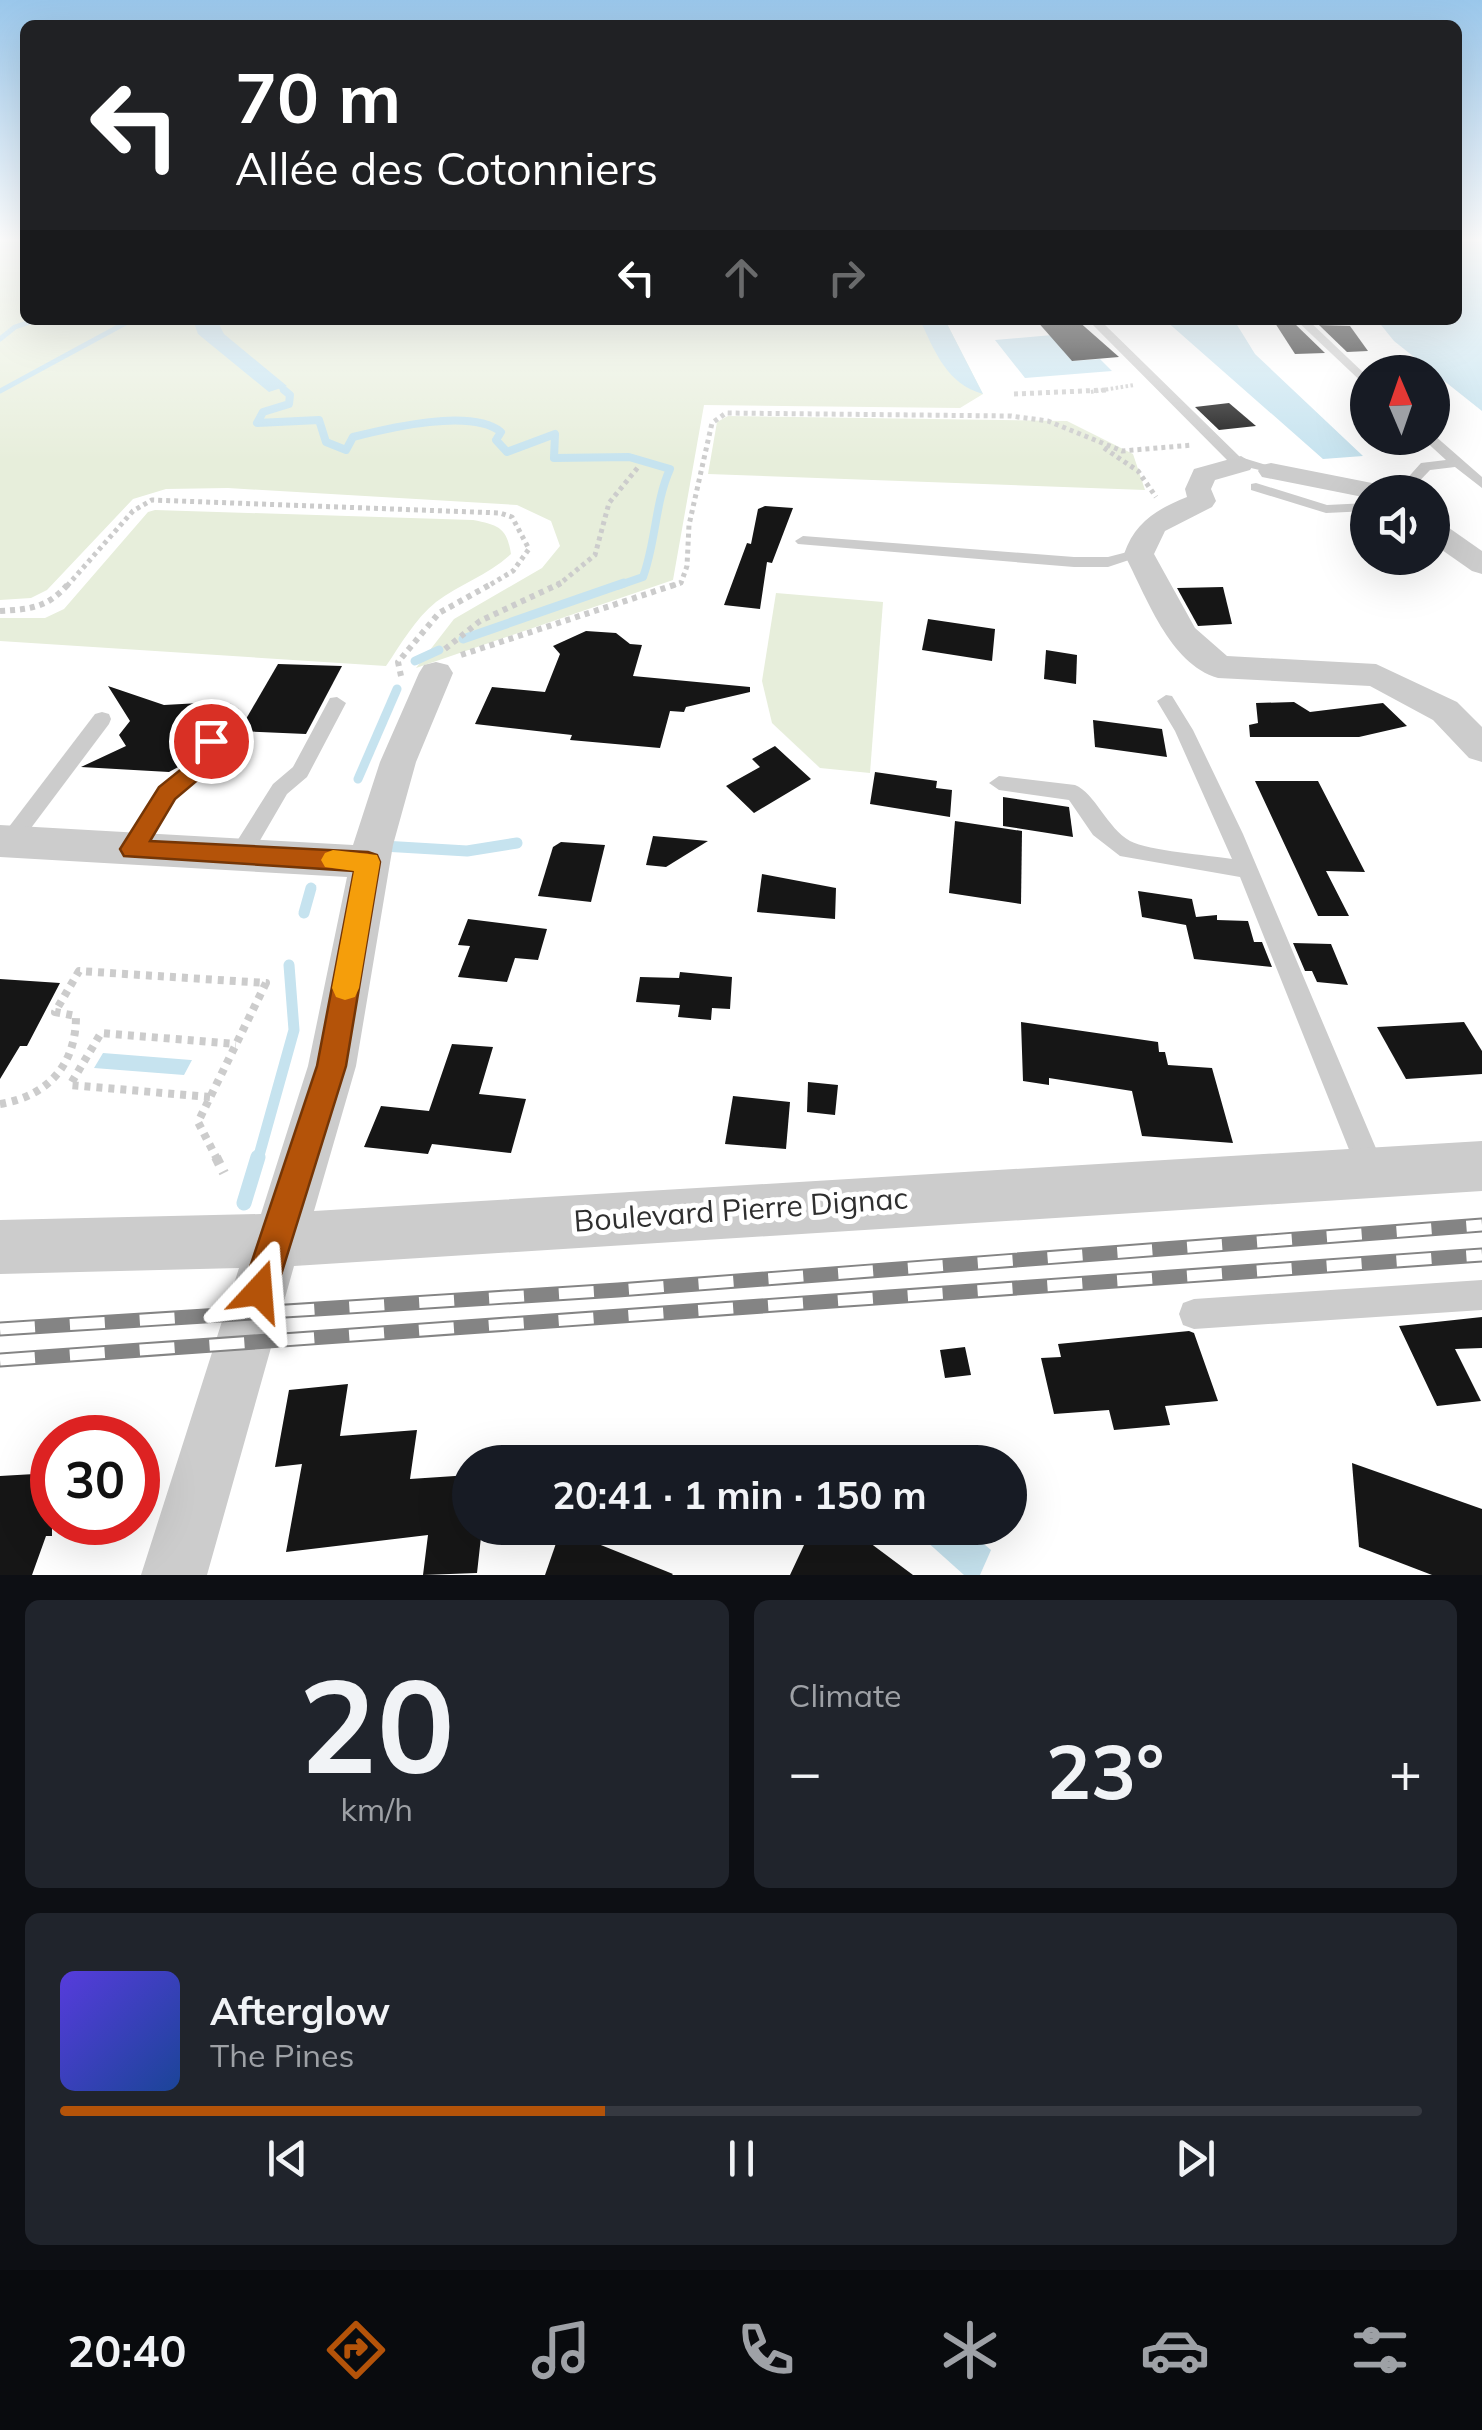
<!DOCTYPE html>
<html lang="en">
<head>
<meta charset="utf-8">
<style>
	body { margin:0; font-family:Mulish,sans-serif; background:#20242c; color:#f1f3f6; height:100vh; display:flex; flex-direction:column; font-size:38px; white-space:nowrap }
	* { box-sizing:border-box; margin:0 }
	p { font-size:32px; color:#9ea1a6 }
	.icon { flex:none; width:55px; height:55px; fill:none; stroke:currentColor; stroke-width:2; stroke-linecap:round; stroke-linejoin:round }
	.map { position:relative; height:1575px; overflow:hidden }
	.drawer { display:flex; flex-direction:column; gap:25px; padding:25px; background:#0d0f14; flex:1 }
	.drawer>* { flex:none }
	.guide { position:absolute; left:20px; top:20px; width:1442px; height:305px; border-radius:15px; box-shadow:0 10px 40px #0002; background:#202124; color:#fff; overflow:hidden }
	.needle { width:65px; rotate:358deg }
	.controls { position:absolute; left:1350px; top:355px; display:grid; gap:20px }
	.controls a { display:grid; place-items:center; width:100px; height:100px; border-radius:50%; background:#171b24; box-shadow:0 10px 40px #0002; font-size:50px }
	.speed { position:absolute; left:30px; top:1415px; display:flex; gap:20px; font-size:50px; font-weight:700; text-align:center }
	.speed>* { display:grid; place-content:center; width:130px; height:130px; border-radius:50%; background:#171b24; box-shadow:0 10px 40px #0002; line-height:1 }
	.speed .limit { border:15px solid #d22; background:#fff; color:#111 }
	.pin { position:absolute; display:grid; place-items:center; width:85px; height:85px; color:#fff; margin:-42px; border:5px solid #fff; border-radius:50%; box-shadow:0 2px 10px #0007 }
	.me { position:absolute; width:110px; margin:-55px; rotate:19deg; stroke-linejoin:round; filter:drop-shadow(0 0 8px #0008) }
	.turn { display:flex; align-items:center; gap:35px; height:210px; padding:0 50px; font-size:45px }
	.turn .icon { width:130px; height:130px; stroke-width:2.5 }
	.turn b { display:block; font-size:70px; line-height:85px }
	.lanes { display:flex; align-items:center; height:95px; padding:0 50px; background:#0003; justify-content:center; gap:50px; direction:ltr }
	.lanes .off { opacity:.35 }
	.big { font-size:75px; font-weight:700; line-height:1.1 }
	.drawer .card { flex:1; display:flex; flex-direction:column; justify-content:center; gap:15px; min-width:0; padding:0 35px; border-radius:15px; background:#20242c }
	.drawer .dial { align-items:center; gap:0 }
	.dial b { font-size:130px; line-height:1 }
	.song { display:flex; align-items:center; gap:30px }
	.cover { width:120px; height:120px; border-radius:15px; background:linear-gradient(135deg,hsl(250 70% 55%),hsl(220 70% 35%)) }
	.played { height:10px; border-radius:5px; background:linear-gradient(90deg,#b45309 40%,#363941 40%) }
	.keys { display:flex; justify-content:space-around; direction:ltr }
	.heat { display:flex; justify-content:space-between; align-items:center; font-size:55px; direction:ltr }
	.drawer .tiles { flex:1; display:grid; gap:25px; grid-template-columns:1fr 1fr }
	.card:last-child { grid-column:span 2 }
	.trip { position:absolute; left:452px; top:1445px; width:575px; height:100px; border-radius:50px; background:#171b24; box-shadow:0 10px 40px #0002; font-weight:700; line-height:100px; text-align:center }
	.menu { display:flex; height:160px; justify-content:space-around; align-items:center; background:#090b0e; color:#9ea1a6 }
	.menu .icon { width:70px; height:70px }
	.menu .on { color:#b45309 }
	.menu b { font-size:45px; color:#f1f3f6 }
	.map>svg:first-child { display:block }
</style>
</head>
<body>
<div class="map">
<svg width="1482" height="1575" viewBox="0 0 1482 1575">
	<rect width="100%" height="100%" fill="#fff"/>
	<g fill="#e7eedb">
		<path d="M0 241H25V320H945L983 394 960 408 704 405 673 580 416 668 454 619 542 568 560 546 551 521 517 505 228 488 166 489 133 499 47 590 31 598 0 600Z"/>
		<path d="M728 416 1067 421 1133 454 1145 490 708 474 717 422Z"/>
		<path d="M155 510 473 520C499 525 507 528 511 554 488 575 460 584 436 602 415 619 401 644 386 666L0 641V618H45L64 609 148 512Z"/>
		<path d="M776 593 883 602 870 773 820 768 772 723 762 681Z"/>
	</g>
	<g fill="#c6e3ef">
		<path d="M1458 241H1482V411L1394 341 1377 320H1458Z"/>
		<path d="M193 320H217L224 334 287 386 269 392 198 334Z"/>
		<path d="M920 320H945L983 394C947 384 935 352 920 320Z"/>
		<path d="M1165 320H1234L1255 354 1363 456 1323 459Z"/>
		<path d="M1075 333 1061 347 1072 361 1100 359 1112 371 1025 378 995 340Z"/>
		<path d="M103 1053 191 1060H192L184 1075 94 1068Z"/>
		<path d="M917 1528H965L991 1550 980 1575H964L915 1531Z"/>
	</g>
	<g fill="none" stroke-linecap="round" stroke-linejoin="round">
		<g stroke="#c6e3ef" stroke-width="5">
			<path d="M0 339 15 327 36 320"/>
			<path d="M274 382 287 392"/>
			<path d="M0 391 131 320"/>
		</g>
		<path stroke="#c6e3ef" stroke-width="8" d="M284 390 290 395 289 404 263 412 257 423 319 420 326 442 346 450 353 437C389 428 471 408 501 432L496 440 507 452 555 434 554 458 629 457 670 469C655 502 656 542 643 577L617 586"/>
		<g stroke="#c6e3ef" stroke-width="9">
			<path d="M463 639 624 583"/>
			<path d="M415 661 439 650"/>
			<path d="M358 779 397 689"/>
		</g>
		<g stroke="#c6e3ef" stroke-width="11">
			<path d="M383 846 467 851 517 843"/>
			<path d="M304 913 311 888"/>
			<path d="M258 1159 294 1030 289 965"/>
		</g>
		<path stroke="#c6e3ef" stroke-width="15" d="M244 1203 258 1157"/>
	</g>
	<g fill="#161616">
		<path d="M1036 320H1077L1119 357 1072 361Z"/>
		<path d="M1275 323 1295 324 1325 353 1295 354Z"/>
		<path d="M1319 325 1350 326 1368 351 1347 352Z"/>
		<path d="M1229 403 1256 426 1219 430 1195 407Z"/>
		<path d="M765 506 793 508 772 563 767 562 760 609 724 605 747 543 751 544 758 509Z"/>
		<path d="M1223 587 1232 624 1198 626 1177 588Z"/>
		<path d="M928 619 995 629 992 661 922 650Z"/>
		<path d="M586 631 616 633 630 644 642 645 633 676 750 687V692L686 707 684 712 670 711 660 748 570 740 572 735 475 724 492 687 545 692 560 654 553 646Z"/>
		<path d="M1046 650 1077 655 1076 684 1044 679Z"/>
		<path d="M278 664 342 666 306 734 239 731Z"/>
		<path d="M108 686 164 705 200 703 211 717 182 765 169 772 81 767 126 746 119 735 130 721Z"/>
		<path d="M1294 702 1310 712 1383 703 1407 726 1359 737H1250L1249 725 1258 723 1256 703Z"/>
		<path d="M1093 720 1162 729 1167 757 1095 747Z"/>
		<path d="M775 746 811 779 754 813 726 786 760 767 752 759Z"/>
		<path d="M875 772 937 781 936 788 952 790 950 817 870 804Z"/>
		<path d="M1255 781H1318L1365 872 1326 871 1349 916H1318Z"/>
		<path d="M1003 797 1069 807 1073 837 1003 826Z"/>
		<path d="M955 821 1022 831 1021 904 949 893Z"/>
		<path d="M653 836 708 841 666 867 646 865Z"/>
		<path d="M561 842 605 845 591 902 538 896 553 847Z"/>
		<path d="M762 874 836 888 835 919 757 912Z"/>
		<path d="M1138 891 1192 899 1196 917 1217 915V920L1248 921 1254 942H1262L1272 967 1194 959 1186 925 1142 917Z"/>
		<path d="M468 919 547 929 538 960 515 958 507 982 458 977 470 946 458 945Z"/>
		<path d="M1293 943 1331 944 1348 985 1317 982 1312 971H1305Z"/>
		<path d="M680 972 732 977 730 1009 712 1008 711 1020 678 1017 680 1005 636 1002 640 977 679 978Z"/>
		<path d="M0 979 60 983 27 1046H20L0 1079Z"/>
		<path d="M1021 1022 1158 1042 1159 1052H1165L1168 1065 1212 1068 1233 1143 1142 1136 1132 1091 1049 1078V1085L1023 1081Z"/>
		<path d="M1464 1022 1482 1051V1074L1406 1079 1377 1027Z"/>
		<path d="M452 1044 493 1047 479 1094 526 1099 511 1153 432 1144 428 1154 364 1147 381 1106 429 1111Z"/>
		<path d="M808 1082 838 1085 835 1115 807 1112Z"/>
		<path d="M733 1096 790 1102 786 1149 725 1144Z"/>
		<path d="M1482 1317V1348L1455 1349 1481 1401 1437 1406 1399 1326Z"/>
		<path d="M1189 1331 1194 1333 1218 1401 1165 1406 1170 1425 1114 1430 1109 1410 1054 1414 1041 1358 1061 1357 1058 1344Z"/>
		<path d="M965 1347 971 1375 945 1378 940 1350Z"/>
		<path d="M348 1384 340 1436 417 1430 410 1479 470 1475V1528H482L477 1573 423 1575 428 1535 286 1552 302 1464 275 1467 289 1390Z"/>
		<path d="M1352 1463 1482 1509V1575H1432L1359 1547Z"/>
		<path d="M52 1473V1536H46L32 1575H0V1476Z"/>
		<path d="M812 1528H850L913 1575H790Z"/>
		<path d="M561 1529 673 1574 672 1575H545Z"/>
	</g>
	<g fill="none" stroke-linecap="round" stroke-linejoin="round">
		<path stroke="#ccc" stroke-width="4" stroke-dasharray="2.5 2.5" stroke-linecap="butt" d="M1091 392 1134 385"/>
		<g stroke="#ccc" stroke-width="5" stroke-dasharray="4 4" stroke-linecap="butt">
			<path d="M1014 394 1106 390"/>
			<path d="M1104 448 1138 471 1156 497"/>
			<path d="M67 586 133 511 152 500 500 513 512 517 529 549 513 571 488 586"/>
			<path d="M557 586 595 555 609 503 639 466"/>
			<path d="M672 586 681 583 687 566 689 525 712 423 726 413 1011 416 1048 421 1122 451 1193 445"/>
		</g>
		<g stroke="#ccc" stroke-width="6" stroke-dasharray="5 5" stroke-linecap="butt">
			<path d="M0 611C31 609 48 608 69 583"/>
			<path d="M445 649 480 621 561 583"/>
			<path d="M461 655 680 583"/>
			<path d="M401 676 398 662 439 613 493 583"/>
		</g>
		<g stroke="#ccc" stroke-width="8" stroke-dasharray="6 6" stroke-linecap="butt">
			<path d="M210 1097 70 1085 101 1033 236 1044"/>
			<path d="M0 1104C48 1096 76 1065 76 1016L55 1012 79 971 266 983 198 1122 217 1159"/>
		</g>
		<path stroke="#ccc" stroke-width="10" stroke-dasharray="8 8" stroke-linecap="butt" d="M216 1157 224 1173"/>
		<g fill="#ccc" fill-rule="evenodd">
			<path d="M1088 320H1100L1240 457 1276 468V474L1230 463Z"/>
			<path d="M1296 320H1308L1368 377V388Z"/>
			<path d="M1434 435 1482 477V488L1455 467 1430 470 1409 492H1395L1421 463 1446 460 1422 438Z"/>
			<path d="M1256 483 1327 505 1368 503V511L1326 513 1251 490V484Z"/>
			<path d="M803 536 1074 557H1108L1139 549 1147 554 1108 567H1074L798 544 795 541Z"/>
			<path d="M1166 695 1172 696 1193 730 1243 834 1386 1172 1382 1182 1372 1186 1362 1182 1240 877 1120 856 1093 835 1069 800 999 790 989 783 999 776 1075 785C1095 793 1107 828 1130 841 1149 851 1208 855 1232 859L1175 731 1157 701Z"/>
			<path d="M337 697 346 703 307 777 287 794 248 861 240 864 232 861 229 855 232 849 273 784 293 767 330 698Z"/>
			<path d="M230 703 239 709 199 777 174 798 139 855H125L121 849 125 843 160 788 185 767 223 704Z"/>
			<path d="M102 712 109 714 111 719 109 724 16 848H2V836L95 714Z"/>
			<path d="M1482 1280V1310L1194 1329 1183 1325 1179 1314 1183 1303 1194 1299Z"/>
		</g>
		<g fill="#ccc" fill-rule="evenodd">
			<path d="M1241 456 1254 464 1250 470 1215 480 1211 489 1216 501 1212 507 1165 531 1154 554 1195 628 1227 656 1376 664 1457 702 1482 727V762L1469 758 1433 720 1370 686 1218 678C1169 664 1146 595 1124 554 1135 522 1157 509 1187 497L1185 489 1194 469Z"/>
			<path d="M1271 463 1377 484 1391 492H1368V498L1262 477 1258 471 1262 465Z"/>
			<path d="M1432 521 1442 523 1482 551V574L1472 571 1432 543Z"/>
			<path d="M436 662 448 665 453 673 416 762 393 845 356 1066 314 1211 1482 1141V1191L294 1266 207 1575H141L239 1268 0 1274V1220L261 1214 308 1066 347 877 0 857V825L353 845 380 762 419 673 424 665Z"/>
		</g>
		<g stroke="#848484" stroke-width="15">
			<g id="rail">
				<path d="M0 1329 618 1290 1482 1225"/>
				<path d="M0 1360 1482 1255"/>
			</g>
		</g>
		<use href="#rail" stroke="#fff" stroke-width="11" stroke-dasharray="35" stroke-linecap="butt"/>
	</g>
	<linearGradient id="sky" x2="0" y2="1"><stop stop-color="#9ac7eb"/><stop offset="0.52" stop-color="#fff"/><stop offset="1" stop-color="#fff" stop-opacity="0"/></linearGradient>
	<rect width="1482" height="461" fill="url(#sky)"/>
	<path fill="#b45309" stroke="#753606" stroke-width="2.5" d="M211 733 222 741 200 778 175 799 150 841 368 852 377 855 380 862 346 1066 276 1291 271 1303 259 1308 247 1303 242 1291 317 1066 354 871 124 856 120 849 159 787 184 767 203 735Z"/>
	<path fill="#f59e0b" d="M333 850 377 855 380 862 359 988 355 997 345 1000 336 997 332 988 354 871 325 867 321 860 325 853Z"/>
	<g text-anchor="middle" stroke-width="10" stroke-linejoin="round" paint-order="stroke">
		<g font-size="30" fill="#2f2f2f" stroke="#fff">
			<text transform="translate(741 1210) rotate(-4)" y="10">Boulevard Pierre Dignac</text>
		</g>
	</g>
</svg>
<div class="controls">
<a><svg class="needle" viewBox="-14 -14 28 28"><path d="M0-13l5 13h-10z" fill="#e53935"/><path d="M0 13l5-13h-10z" fill="#9ea1a6"/></svg></a>
<a><svg class="icon" aria-label="sound" viewBox="0 0 24 24"><path d="M4 9h4l5-4v14l-5-4H4zM17 9q2 3 0 6"/></svg></a>
</div>
<div class="speed"><div class="limit">30</div></div>
<div class="pin" style="left:211px;top:741px;background:#d93025"><svg class="icon" aria-label="arrive" viewBox="0 0 24 24"><path d="M6 21V4h12l-3 4 3 4H6"/></svg></div>
<svg class="me" style="left:259px;top:1291px" viewBox="-20 -20 40 40"><path d="M0-17L14 15 0 8-14 15z" fill="#b45309" stroke="#fff" stroke-width="4"/></svg>
<div class="trip">20:41 · 1 min · 150 m</div>
<div class="guide">
<div class="turn"><svg class="icon" aria-label="left" viewBox="0 0 24 24"><path d="M17 20v-9H6M10 6l-5 5 5 5"/></svg><div><b>70 m</b>Allée des Cotonniers</div></div>
<div class="lanes"><svg class="icon" aria-label="left" viewBox="0 0 24 24"><path d="M17 20v-9H6M10 6l-5 5 5 5"/></svg><svg class="icon off" aria-label="ahead" viewBox="0 0 24 24"><path d="M12 20V5M6 11l6-6 6 6"/></svg><svg class="icon off" aria-label="right" viewBox="0 0 24 24"><path d="M7 20v-9h11M14 6l5 5-5 5"/></svg></div>
</div>
</div>
<section class="drawer">
<div class="tiles">
<div class="card dial"><b>20</b><p>km/h</p></div>
<div class="card"><p>Climate</p>
<div class="heat"><a>−</a><b class="big">23°</b><a>+</a></div>
</div>
<div class="card">
<div class="song"><i class="cover"></i><div><b>Afterglow</b><p>The Pines</p></div></div>
<div class="played"></div>
<div class="keys"><svg class="icon" aria-label="previous" viewBox="0 0 24 24"><path d="M18 5L8 12l10 7zM5 5v14"/></svg><svg class="icon" aria-label="pause" viewBox="0 0 24 24"><path d="M8 5v14M16 5v14"/></svg><svg class="icon" aria-label="next" viewBox="0 0 24 24"><path d="M6 5l10 7-10 7zM19 5v14"/></svg></div>
</div>
</div>
</section>
<nav class="menu">
<b>20:40</b>
<svg class="icon on" aria-label="directions" viewBox="0 0 24 24"><path d="M12 3l9 9-9 9-9-9zM9 14v-3h6M13 9l2 2-2 2"/></svg>
<svg class="icon" aria-label="music" viewBox="0 0 24 24"><path d="M9 18V5l10-2v13"/><circle cx="6" cy="18" r="3"/><circle cx="16" cy="16" r="3"/></svg>
<svg class="icon" aria-label="phone" viewBox="0 0 24 24"><path d="M5 4h4l2 5-3 2q2 4 5 5l2-3 5 2v4C11 20 4 13 5 4z"/></svg>
<svg class="icon" aria-label="climate" viewBox="0 0 24 24"><path d="M12 3v18M4 7l16 10M4 17L20 7"/></svg>
<svg class="icon" aria-label="car" viewBox="0 0 24 24"><path d="M5 17H2v-5l4-1 3-4h7l3 4 3 1v5h-3M9 17h6M6 11h13"/><circle cx="7" cy="17" r="2"/><circle cx="17" cy="17" r="2"/></svg>
<svg class="icon" aria-label="filters" viewBox="0 0 24 24"><path d="M4 7h16M4 17h16"/><circle cx="9" cy="7" r="2"/><circle cx="15" cy="17" r="2"/></svg>
</nav>
</body>
</html>
